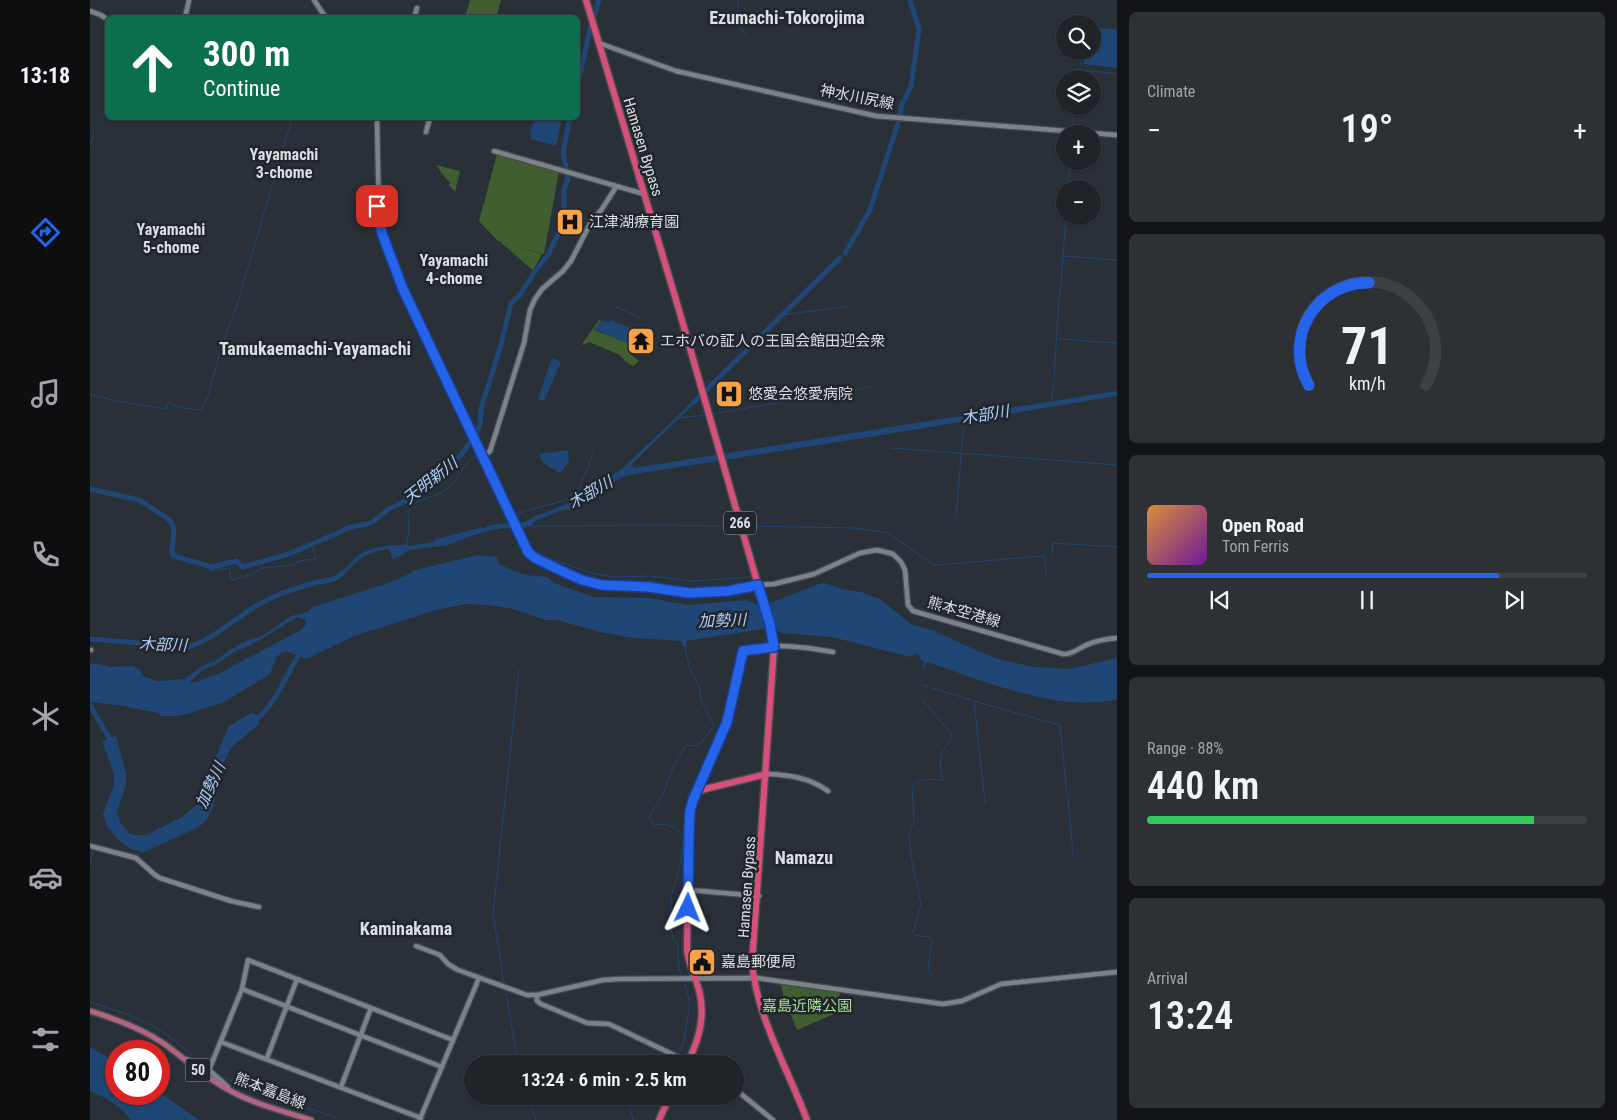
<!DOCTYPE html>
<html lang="en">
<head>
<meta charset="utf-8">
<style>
	body { margin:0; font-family:"Roboto Condensed","Noto Sans JP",sans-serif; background:#2d3035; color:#f1f3f6; height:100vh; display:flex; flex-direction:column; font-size:19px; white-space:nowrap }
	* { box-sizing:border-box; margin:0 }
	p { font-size:16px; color:#a2a4a8 }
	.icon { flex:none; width:28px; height:28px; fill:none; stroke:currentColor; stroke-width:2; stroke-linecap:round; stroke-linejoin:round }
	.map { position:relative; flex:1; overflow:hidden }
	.sheet { display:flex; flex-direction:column; gap:12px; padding:12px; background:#121417; width:500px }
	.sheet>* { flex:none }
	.guide { position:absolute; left:15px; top:15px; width:475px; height:105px; border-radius:8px; box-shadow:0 1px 4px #0004,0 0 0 1px #3d4146; background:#0b6e4f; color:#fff; overflow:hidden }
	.buttons { position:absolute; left:966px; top:15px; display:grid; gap:10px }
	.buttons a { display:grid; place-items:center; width:45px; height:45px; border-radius:50%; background:#202429; box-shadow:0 1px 4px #0004,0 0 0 1px #3d4146; font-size:25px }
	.speed { position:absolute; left:15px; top:1040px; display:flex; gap:10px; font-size:25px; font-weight:700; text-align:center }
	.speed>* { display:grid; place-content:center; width:65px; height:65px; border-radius:50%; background:#202429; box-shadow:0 1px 4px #0004,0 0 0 1px #3d4146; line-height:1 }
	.speed .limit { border:8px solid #d22; background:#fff; color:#111 }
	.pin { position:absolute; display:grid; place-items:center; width:42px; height:42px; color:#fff; margin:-21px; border-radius:10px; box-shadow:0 2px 8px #0006 }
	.me { position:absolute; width:55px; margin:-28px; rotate:2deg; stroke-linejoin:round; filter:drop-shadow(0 0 4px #0008) }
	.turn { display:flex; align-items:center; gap:18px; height:105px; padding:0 15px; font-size:22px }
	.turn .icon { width:65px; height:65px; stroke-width:2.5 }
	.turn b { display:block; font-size:35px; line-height:42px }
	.big { font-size:38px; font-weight:600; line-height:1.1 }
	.sheet .widget { flex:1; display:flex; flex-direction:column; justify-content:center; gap:8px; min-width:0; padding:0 18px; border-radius:8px; background:#2d3035 }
	.sheet .dial { align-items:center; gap:0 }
	.dial svg { height:130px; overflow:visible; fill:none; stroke:#3d4146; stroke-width:7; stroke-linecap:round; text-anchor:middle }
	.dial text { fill:#f1f3f6; stroke:none }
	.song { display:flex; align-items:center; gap:15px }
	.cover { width:60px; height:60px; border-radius:8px; background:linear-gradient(135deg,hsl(30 70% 55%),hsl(280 70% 35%)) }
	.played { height:5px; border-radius:2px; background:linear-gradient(90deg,#2563eb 80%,#3d4146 80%) }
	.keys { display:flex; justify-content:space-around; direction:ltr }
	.heat { display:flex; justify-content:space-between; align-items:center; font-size:28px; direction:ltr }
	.charge { height:8px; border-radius:4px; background:linear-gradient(90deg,#34c759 88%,#3d4146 0) }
	.trip { position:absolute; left:374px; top:1055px; width:280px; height:50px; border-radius:25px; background:#202429; box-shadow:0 1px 4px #0004,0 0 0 1px #3d4146; font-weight:600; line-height:50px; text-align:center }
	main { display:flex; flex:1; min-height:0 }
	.tab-bar { display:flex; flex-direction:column; width:90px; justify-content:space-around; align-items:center; background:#0d0e10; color:#a2a4a8 }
	.tab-bar .icon { width:35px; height:35px }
	.tab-bar .on { color:#2563eb }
	.tab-bar b { font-size:22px; color:#f1f3f6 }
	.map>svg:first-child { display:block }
</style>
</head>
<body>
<main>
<nav class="tab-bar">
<b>13:18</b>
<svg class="icon on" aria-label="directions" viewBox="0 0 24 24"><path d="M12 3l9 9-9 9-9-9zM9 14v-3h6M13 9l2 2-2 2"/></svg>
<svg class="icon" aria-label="music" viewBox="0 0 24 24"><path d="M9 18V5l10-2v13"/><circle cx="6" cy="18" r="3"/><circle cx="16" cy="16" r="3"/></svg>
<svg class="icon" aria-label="phone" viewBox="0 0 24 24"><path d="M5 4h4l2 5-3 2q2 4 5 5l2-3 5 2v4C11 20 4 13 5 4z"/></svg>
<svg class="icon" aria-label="climate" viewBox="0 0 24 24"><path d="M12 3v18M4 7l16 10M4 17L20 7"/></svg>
<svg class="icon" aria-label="car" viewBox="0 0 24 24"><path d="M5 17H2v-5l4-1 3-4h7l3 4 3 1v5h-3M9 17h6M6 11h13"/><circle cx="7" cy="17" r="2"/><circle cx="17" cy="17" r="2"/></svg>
<svg class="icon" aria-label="filters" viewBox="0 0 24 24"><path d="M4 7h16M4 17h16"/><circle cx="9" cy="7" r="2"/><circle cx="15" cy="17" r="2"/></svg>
</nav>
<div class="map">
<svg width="1027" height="1120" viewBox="0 0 1027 1120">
	<rect width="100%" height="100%" fill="#2a3037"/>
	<g fill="#415e31">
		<path d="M380 0H411L406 17H375Z"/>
		<path d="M407 154 469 171 454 254 420 245 452 254 443 270C432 262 423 252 412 244V242L408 241 389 221Z"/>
		<path d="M346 165 370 171 365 192 359 185 360 182 356 179Z"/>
		<path d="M509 320 511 321 504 330 542 345 539 353 549 361 543 366 534 360 530 355 499 342 494 345 492 344Z"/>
		<path d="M691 984 750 992 746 1013 707 1030 693 995Z"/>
	</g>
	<g fill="#1f4675" fill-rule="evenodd">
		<path d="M1003 27 1027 30V68L994 64 995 51H1002Z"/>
		<path d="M445 118H472L466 146 441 139 440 132Z"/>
		<path d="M512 320 519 322 521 320 545 330 540 344 505 330Z"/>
		<path d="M462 358 471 362 454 401 448 399Z"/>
		<path d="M1027 391V396L792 435 539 475 530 478 481 510H472L443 522 442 526 430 529 414 528 392 532 358 545 320 550 303 560 299 549C274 552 266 562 250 579L248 575C254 570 259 564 265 558 279 546 295 546 313 545L316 543 319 546 374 537 401 525 435 522 443 517 482 502 533 468 608 396 609 399 542 464 544 468Z"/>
		<path d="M478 450 479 461 470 473C462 467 450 466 450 454Z"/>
		<path d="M387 555 408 557V563L410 565 435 575 458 577 464 583 503 597 558 598 598 605 656 600 666 604 683 602 729 584 735 583 752 589 771 592 790 599 821 624 842 630 895 654 911 660 945 667 979 669 1027 658V699C971 714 891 680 837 662L834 669 832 668 834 662 830 659 829 655 825 654 820 657 742 637 691 633 685 627 596 641 597 647 593 646 592 641 543 638 510 632 467 620H456L423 609 399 605 376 604 346 610 264 636 216 659 196 651 187 656 180 674 134 702 100 713 86 716H71L68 713 33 706 0 702V665L3 663 21 667 43 666 51 671 52 676 67 681 95 679 112 666 125 661 141 649 159 640 172 636 201 616 218 612 223 607 307 580 326 570ZM207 617 216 620V624L211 630 128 674 102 683 100 682 112 670 127 664 143 653 172 639Z"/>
		<path d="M161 713 168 715 169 724 141 748 134 762 127 785 123 807 117 819 109 827 54 852 41 849 30 842 17 826 13 814 24 785V774L12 741 26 736 36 773V785L27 811 30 822 39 833 44 835H56L92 817 110 802 121 767 139 726Z"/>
		<path d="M0 1047 26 1062V1094H69V1092L109 1120H41C31 1106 17 1098 0 1091Z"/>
	</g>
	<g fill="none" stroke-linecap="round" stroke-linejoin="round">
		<g stroke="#1f4675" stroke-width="1">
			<path d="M648 0V24L657 37"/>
			<path d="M990 65 992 51"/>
			<path d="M989 68 988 69 993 70 1027 74"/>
			<path d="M987 79 988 73"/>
			<path d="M983 129 984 106"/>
			<path d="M0 145 4 134"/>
			<path d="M978 189 980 161"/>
			<path d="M973 256 1027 260"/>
			<path d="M970 296 976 217"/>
			<path d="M526 307 551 318"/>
			<path d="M692 315 760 306"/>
			<path d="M569 336 592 345"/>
			<path d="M968 339 1027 343"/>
			<path d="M964 378 969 299"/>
			<path d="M0 394 26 401 76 409 78 403 92 408 112 410 119 393 131 348 147 305 202 118"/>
			<path d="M962 399 964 383"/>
			<path d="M622 414 780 387"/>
			<path d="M589 418 615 415"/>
			<path d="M801 448 1027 465"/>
			<path d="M498 467 503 452"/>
			<path d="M429 513 476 500 489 488 497 469"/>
			<path d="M866 518 874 420"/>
			<path d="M442 526 564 525 649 526"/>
			<path d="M655 526 764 528 798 533 842 564 847 565 953 556 955 557 956 575"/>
			<path d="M317 543 319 530 318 512 321 505C330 499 341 498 351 493 362 487 368 476 375 466 379 459 384 460 388 451"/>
			<path d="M436 544 442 549 458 558 505 574 525 577 560 576 603 581 662 577"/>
			<path d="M962 554 963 543 1027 547"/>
			<path d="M120 566V571L139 568 141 580 163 574 172 568 204 565 208 561 226 559 222 545"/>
			<path d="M832 685 838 687"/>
			<path d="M842 688 881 700"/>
			<path d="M831 698 863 736C849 757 848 755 853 780 843 780 828 777 822 787L824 821 819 834 822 861 831 904 823 933 824 935 840 937 842 939 838 969 842 975"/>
			<path d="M929 714 970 725 977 795"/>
			<path d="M978 798 983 854"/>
			<path d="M895 803 884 701 926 713"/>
			<path d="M0 849 3 851 0 865"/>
			<path d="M592 977C591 974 589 970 589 966 587 960 589 953 588 947 587 943 584 940 583 937 580 925 580 914 581 902 582 878 616 819 564 825L559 818 574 792 584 765 595 747 597 745 607 746 610 744 624 726 611 700 610 690 599 666 595 647"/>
			<path d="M414 984 403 913 429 670"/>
			<path d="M415 988 428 1064"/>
			<path d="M0 1002C21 1009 43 1015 63 1026 82 1037 99 1053 117 1067"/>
			<path d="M589 1054 594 1041 600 1001 594 981"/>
			<path d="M579 1064 585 1058 586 1059 587 1058"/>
			<path d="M126 1073 159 1090 210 1108 220 1109 242 1116 248 1120"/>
			<path d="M438 1096 446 1120"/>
			<path d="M542 1096 540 1107 543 1120"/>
		</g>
		<g stroke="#1f4675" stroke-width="5">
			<path d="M488 84 500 29 509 0"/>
			<path d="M755 253 780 210 809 120 812 104 821 87 829 29 820 0"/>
			<path d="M604 402 750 258"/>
			<path d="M0 489 49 500 74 516 81 522 84 530 82 553 84 556 122 567 146 561 153 567 199 554 250 532 257 528 277 524 284 521 297 510 317 500 330 486 345 480 372 454 386 434 390 425 391 409 411 345 421 303 430 295 443 274 458 255 471 228 474 212V190L478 178 473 153 480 118"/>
			<path d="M346 542 391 530"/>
			<path d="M0 639 97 647C127 639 149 613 177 600 192 592 208 588 224 583 236 580 243 582 252 573"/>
			<path d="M0 705 22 743"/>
			<path d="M163 722C187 705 195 675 211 651"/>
		</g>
		<g stroke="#474c51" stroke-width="7">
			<g id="secondary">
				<path d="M224 0 236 18"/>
				<path d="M0 11 11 15 18 20"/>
				<path d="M95 18 99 0"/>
				<path d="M324 18 327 8"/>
				<path d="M509 43 586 71 786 116 1027 135"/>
				<path d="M287 118 289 222 300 257 312 287 438 552 445 558 492 580 501 582 599 593 638 591 668 585 684 584 724 574 770 553 787 550 803 554 811 562 815 570 818 605 823 611 973 654C983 655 990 647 999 644 1008 640 1017 639 1027 638"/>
				<path d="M336 132 340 118"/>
				<path d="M404 151 554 194"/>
				<path d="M394 456 400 451 403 442 434 343 440 310 445 299 452 289 473 271 481 261 500 224 512 209 526 187"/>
				<path d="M0 650H1"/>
				<path d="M678 774C700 775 720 778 738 791"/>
				<path d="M607 792 637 722 653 651C681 642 714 647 743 652"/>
				<path d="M0 846 46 858 65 875 70 878 141 901 169 907"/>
				<path d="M599 890 669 896"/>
				<path d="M326 946 350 955 358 964 368 970 437 995H447L513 980 530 979 667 978 853 1004 872 1001 911 984 1027 972"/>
				<path d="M152 989 352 1067"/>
				<path d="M447 995V1001L451 1004 497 1023 519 1024 603 1064"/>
				<path d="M131 1042 331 1118"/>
				<path d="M177 1058 207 979"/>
				<path d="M96 1059 119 1070 138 1087V1089"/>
				<path d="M119 1070 152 989 158 960 363 1040"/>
				<path d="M251 1087 281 1008"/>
				<path d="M645 1089 683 1120"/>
				<path d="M330 1119 389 978"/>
			</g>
		</g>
		<g stroke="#474c51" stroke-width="8">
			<path id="primary" d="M0 1011C26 1019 51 1028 73 1043 95 1059 115 1077 139 1090 164 1104 193 1111 221 1120"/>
		</g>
		<g stroke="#474c51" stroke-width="9">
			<g id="highway">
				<path d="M496 0 589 310 682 634 684 647 662 964C668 1020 698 1069 717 1120"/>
				<path d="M597 1064C609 1040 616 1016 609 990 605 976 598 963 597 949L599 830C600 817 601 805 607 792L615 789 677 774"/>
				<path d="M569 1120 580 1096"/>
			</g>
		</g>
		<use href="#secondary" stroke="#7c828a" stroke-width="4.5"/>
		<use href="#primary" stroke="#b36382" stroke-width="5"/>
		<use href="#highway" stroke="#d84f7c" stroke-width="6"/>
	</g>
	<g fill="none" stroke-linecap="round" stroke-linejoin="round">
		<g stroke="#184099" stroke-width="12">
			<path id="route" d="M287 206 289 222 292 233 312 287 438 552 445 558 474 572 492 580 512 585 558 587 599 593 638 591 668 585 680 624 684 647 653 651 637 722 603 800 600 811 599 830 598 908"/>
		</g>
		<use href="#route" stroke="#2563eb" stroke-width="9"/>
	</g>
	<defs>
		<g id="hospital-square" transform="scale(1.4375)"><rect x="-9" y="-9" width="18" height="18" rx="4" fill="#f7a149" stroke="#21262c"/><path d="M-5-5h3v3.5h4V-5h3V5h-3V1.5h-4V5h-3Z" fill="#111"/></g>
		<g id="temple-square" transform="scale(1.4375)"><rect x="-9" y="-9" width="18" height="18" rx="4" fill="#f7a149" stroke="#21262c"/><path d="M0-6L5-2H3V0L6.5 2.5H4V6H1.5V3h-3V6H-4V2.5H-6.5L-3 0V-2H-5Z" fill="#111"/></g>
		<g id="civic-square" transform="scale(1.4375)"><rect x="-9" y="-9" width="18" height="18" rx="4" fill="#f7a149" stroke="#21262c"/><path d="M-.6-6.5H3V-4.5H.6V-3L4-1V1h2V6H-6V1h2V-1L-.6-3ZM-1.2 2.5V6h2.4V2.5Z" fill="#111"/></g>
	</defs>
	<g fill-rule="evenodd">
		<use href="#hospital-square" x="480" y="222"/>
		<use href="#temple-square" x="551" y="341"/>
		<use href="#hospital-square" x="639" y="394"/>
		<use href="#civic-square" x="612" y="962"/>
	</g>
	<g text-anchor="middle" stroke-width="5" stroke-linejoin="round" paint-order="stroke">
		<g fill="#21262c" stroke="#a3a8ac" stroke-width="1">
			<rect x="634" y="511.5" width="32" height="23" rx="4"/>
			<rect x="95.5" y="1058.5" width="25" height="23" rx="4"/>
		</g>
		<g font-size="14" font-weight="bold" fill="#dbdfe3">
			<text x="650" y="528">266</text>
			<text x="108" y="1075">50</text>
		</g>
		<g font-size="15" fill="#dbdfe3" stroke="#21262c">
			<text transform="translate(767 97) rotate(11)" y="5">神水川尻線</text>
			<text transform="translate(553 147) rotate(73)" y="5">Hamasen Bypass</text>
			<text transform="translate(874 612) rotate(16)" y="5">熊本空港線</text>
			<text transform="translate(657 887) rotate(-86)" y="5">Hamasen Bypass</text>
			<text transform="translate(180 1091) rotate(21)" y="5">熊本嘉島線</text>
		</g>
		<g font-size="15" fill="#dbdfe3" stroke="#21262c" text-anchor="start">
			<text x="499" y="227">江津湖療育園</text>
			<text x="570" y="346">エホバの証人の王国会館田迎会衆</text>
			<text x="658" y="399">悠愛会悠愛病院</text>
			<text x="631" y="967">嘉島郵便局</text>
		</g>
		<g font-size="15" fill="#a8dd8c" stroke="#21262c">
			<text x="717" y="1011">嘉島近隣公園</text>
		</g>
		<g font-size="16" font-weight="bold" fill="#dbdfe3" stroke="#21262c">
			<text x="194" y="160">Yayamachi<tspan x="194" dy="18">3-chome</tspan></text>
			<text x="81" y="235">Yayamachi<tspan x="81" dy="18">5-chome</tspan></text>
			<text x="364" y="266">Yayamachi<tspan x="364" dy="18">4-chome</tspan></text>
		</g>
		<g font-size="16" font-style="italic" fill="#abcefa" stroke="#21262c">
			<text transform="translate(895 414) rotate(-9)" y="6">木部川</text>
			<text transform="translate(340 480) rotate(-38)" y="6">天明新川</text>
			<text transform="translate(500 492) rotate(-30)" y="6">木部川</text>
			<text transform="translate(632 620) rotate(-2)" y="6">加勢川</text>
			<text transform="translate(73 644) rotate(2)" y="6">木部川</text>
			<text transform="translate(120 785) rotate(-65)" y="6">加勢川</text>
		</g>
		<g font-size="18" font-weight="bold" fill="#dbdfe3" stroke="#21262c">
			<text x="697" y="24">Ezumachi-Tokorojima</text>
			<text x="225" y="355">Tamukaemachi-Yayamachi</text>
			<text x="714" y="864">Namazu</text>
			<text x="316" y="935">Kaminakama</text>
		</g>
	</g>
</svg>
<div class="buttons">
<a><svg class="icon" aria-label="search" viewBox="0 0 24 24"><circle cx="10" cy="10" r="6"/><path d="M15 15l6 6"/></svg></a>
<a><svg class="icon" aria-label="layers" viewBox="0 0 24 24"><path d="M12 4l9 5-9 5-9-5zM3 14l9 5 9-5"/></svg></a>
<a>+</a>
<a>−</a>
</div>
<div class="speed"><div class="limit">80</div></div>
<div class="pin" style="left:287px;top:206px;background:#d93025"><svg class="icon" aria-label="arrive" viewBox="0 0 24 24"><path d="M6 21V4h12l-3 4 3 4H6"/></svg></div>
<svg class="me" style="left:598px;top:908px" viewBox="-20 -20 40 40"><path d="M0-17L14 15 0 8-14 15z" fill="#2563eb" stroke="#fff" stroke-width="4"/></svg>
<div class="trip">13:24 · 6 min · 2.5 km</div>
<div class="guide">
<div class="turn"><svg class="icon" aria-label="ahead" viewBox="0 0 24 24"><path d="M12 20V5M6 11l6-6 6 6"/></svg><div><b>300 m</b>Continue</div></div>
</div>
</div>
<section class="sheet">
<div class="widget"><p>Climate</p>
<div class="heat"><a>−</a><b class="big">19°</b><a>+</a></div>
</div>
<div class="widget dial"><svg viewBox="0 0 100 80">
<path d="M14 69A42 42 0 1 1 86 69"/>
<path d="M14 69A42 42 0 0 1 51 6" stroke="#2563eb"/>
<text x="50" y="56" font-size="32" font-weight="700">71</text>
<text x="50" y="72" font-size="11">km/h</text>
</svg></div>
<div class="widget">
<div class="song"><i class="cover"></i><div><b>Open Road</b><p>Tom Ferris</p></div></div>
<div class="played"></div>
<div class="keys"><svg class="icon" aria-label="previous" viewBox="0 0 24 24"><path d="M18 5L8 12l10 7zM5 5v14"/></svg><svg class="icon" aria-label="pause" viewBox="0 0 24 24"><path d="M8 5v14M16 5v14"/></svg><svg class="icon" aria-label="next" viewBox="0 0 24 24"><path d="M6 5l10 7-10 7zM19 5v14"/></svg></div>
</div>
<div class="widget"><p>Range · 88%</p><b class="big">440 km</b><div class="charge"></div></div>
<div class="widget"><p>Arrival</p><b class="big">13:24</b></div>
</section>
</main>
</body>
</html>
